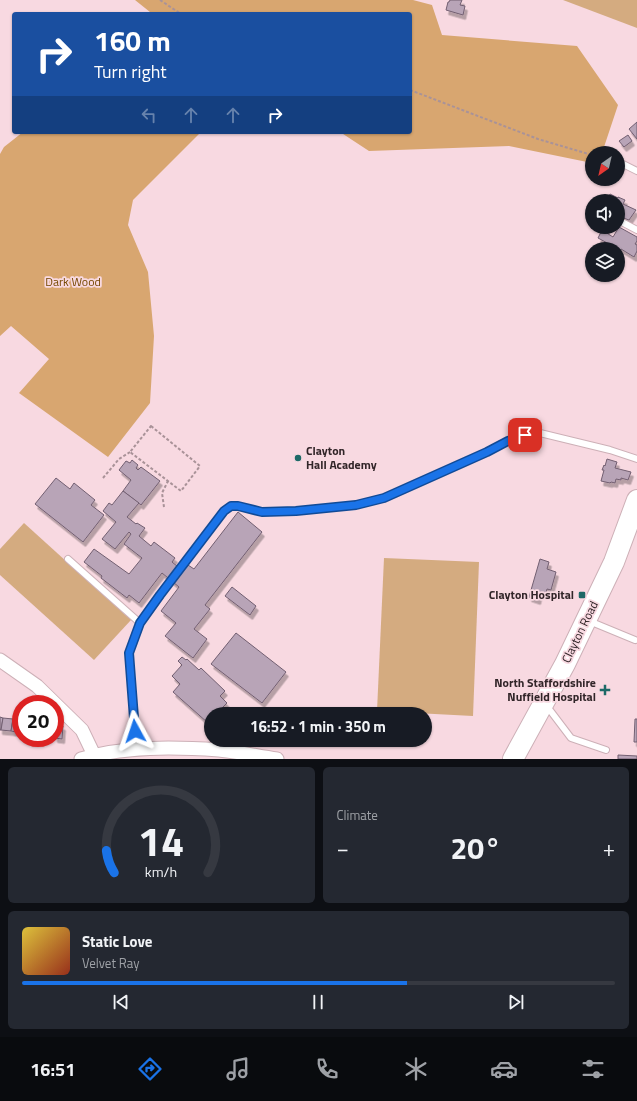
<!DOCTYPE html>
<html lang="en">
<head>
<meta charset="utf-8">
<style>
	body { margin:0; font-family:"Titillium Web",sans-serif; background:#242831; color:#f1f3f6; height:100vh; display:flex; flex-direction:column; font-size:15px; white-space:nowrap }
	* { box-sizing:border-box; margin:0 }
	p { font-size:13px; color:#9ea1a6 }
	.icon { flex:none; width:22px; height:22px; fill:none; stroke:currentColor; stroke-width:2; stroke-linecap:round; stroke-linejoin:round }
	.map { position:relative; height:759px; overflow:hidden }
	.side { display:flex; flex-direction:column; gap:8px; padding:8px; background:#0d0f14; flex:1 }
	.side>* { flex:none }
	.banner { position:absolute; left:12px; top:12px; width:400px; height:122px; border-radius:4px; box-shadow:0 1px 3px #0004; background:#1a4fa0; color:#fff; overflow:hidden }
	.needle { width:26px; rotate:214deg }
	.buttons { position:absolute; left:585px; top:146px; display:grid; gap:8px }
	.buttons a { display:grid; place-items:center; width:40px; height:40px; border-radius:50%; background:#171b24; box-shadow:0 1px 3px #0004; font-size:20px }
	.speed { position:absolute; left:12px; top:695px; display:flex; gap:8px; font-size:20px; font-weight:700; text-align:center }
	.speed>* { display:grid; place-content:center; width:52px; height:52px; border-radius:50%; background:#171b24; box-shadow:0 1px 3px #0004; line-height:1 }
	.speed .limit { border:6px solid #d22; background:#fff; color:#111 }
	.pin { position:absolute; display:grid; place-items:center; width:34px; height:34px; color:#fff; margin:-17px; border-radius:8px; box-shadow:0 2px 6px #0006 }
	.me { position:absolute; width:44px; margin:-22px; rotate:355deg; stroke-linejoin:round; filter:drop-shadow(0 0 3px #0008) }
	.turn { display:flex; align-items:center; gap:14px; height:84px; padding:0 16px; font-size:18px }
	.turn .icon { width:52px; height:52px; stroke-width:2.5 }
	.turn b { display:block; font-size:28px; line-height:34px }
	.lanes { display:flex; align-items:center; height:38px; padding:0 16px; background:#0003; justify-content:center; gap:20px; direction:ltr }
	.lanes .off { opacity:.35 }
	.big { font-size:30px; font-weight:700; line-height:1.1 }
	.side .card { flex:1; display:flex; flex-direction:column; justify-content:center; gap:6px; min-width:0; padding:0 14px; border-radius:6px; background:#242831 }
	.side .dial { align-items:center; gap:0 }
	.dial svg { height:104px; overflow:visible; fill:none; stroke:#363941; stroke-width:7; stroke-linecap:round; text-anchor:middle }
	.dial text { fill:#f1f3f6; stroke:none }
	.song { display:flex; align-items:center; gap:12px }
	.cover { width:48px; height:48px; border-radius:6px; background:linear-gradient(135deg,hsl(50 70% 55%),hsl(10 70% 35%)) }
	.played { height:4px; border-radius:2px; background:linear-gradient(90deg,#1a73e8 65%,#363941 65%) }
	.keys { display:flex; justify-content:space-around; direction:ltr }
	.heat { display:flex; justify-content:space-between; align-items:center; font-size:22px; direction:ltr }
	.side .tiles { flex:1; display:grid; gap:8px; grid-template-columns:1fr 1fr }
	.card:last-child { grid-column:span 2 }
	.trip { position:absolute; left:204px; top:707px; width:228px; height:40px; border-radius:20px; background:#171b24; box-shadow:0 1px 3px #0004; font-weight:700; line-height:40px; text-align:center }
	.tab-bar { display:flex; height:64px; justify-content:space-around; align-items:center; background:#090b0e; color:#9ea1a6 }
	.tab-bar .icon { width:28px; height:28px }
	.tab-bar .on { color:#1a73e8 }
	.tab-bar b { font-size:18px; color:#f1f3f6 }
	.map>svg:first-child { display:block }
</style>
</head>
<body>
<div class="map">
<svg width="637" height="759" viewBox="0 0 637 759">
	<defs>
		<filter id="shadow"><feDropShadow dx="2.5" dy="4.5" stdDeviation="0" flood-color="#0004"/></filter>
	</defs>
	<rect width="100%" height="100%" fill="#f8d9e1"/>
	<g fill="#d4ab80">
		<path d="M563 0H637V28Z"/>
		<path d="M24 523 131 620 94 660 0 575V549Z"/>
		<path d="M384 558 479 562 473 716 377 711Z"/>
	</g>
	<g fill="#d8a670">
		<path d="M135 0H413L432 5 442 35 577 46 618 105 602 153H592V163L509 146 369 151 340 132H410V14H149L150 12Z"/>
		<path d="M23 132H201L133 200 128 225 148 272 154 336 150 403 108 457 19 393 49 359 11 326 0 336V154L4 147Z"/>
	</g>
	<g fill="#b8a4b7" stroke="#725f71" filter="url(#shadow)">
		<path d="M450 0H462L460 5 465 6 463 15 446 10 448 2H449Z"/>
		<path d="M637 122V139L629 129Z"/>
		<path d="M628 135 632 141 624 147 619 141Z"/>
		<path d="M610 194 618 198V197L625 200 623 204 636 210 629 220 618 216V201H607Z"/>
		<path d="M619 227 637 237V241L635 244 637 245V251L634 257 621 249 618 254V249H610L609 248 611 245 598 238 602 230 613 237Z"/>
		<path d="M607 459 617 462 615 468 631 472 628 480 621 478V480L616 479 615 483 611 482 610 483 601 481 604 470H602L604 465 605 466Z"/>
		<path d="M132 460 138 465 136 468 138 470 141 467 160 481 141 505 123 491 131 480 119 470 126 461 130 463Z"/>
		<path d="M56 478 70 489 74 483 95 500 91 505 104 515 83 542 35 504Z"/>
		<path d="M123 491 139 503 127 517 136 524 137 523 145 528 139 536 151 546 154 542 175 558 172 562 183 571 188 565 194 569 238 512 262 532 205 605 210 609 194 629 207 639 193 658 165 636 176 623 161 611 179 587 162 573 139 603 129 595 127 598 101 578 102 576 84 562 94 549 129 574 142 558 124 544 131 534 129 532 115 549 102 539 116 522 103 511 109 503 112 505Z"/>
		<path d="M540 559 549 562 547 569 556 572 551 590 547 589 546 593 540 592 538 600 529 597Z"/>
		<path d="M232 587 256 606 250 615 225 596Z"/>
		<path d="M236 633 286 672 262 703 211 664Z"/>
		<path d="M182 657 186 660 187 659 199 670 201 668 225 691 220 696 227 703 216 714H211V720L208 723 173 692 180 684 172 676 182 665 178 661Z"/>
		<path d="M0 717 3 718 1 730H0Z"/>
		<path d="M3 718 13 719 11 731 1 730Z"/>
		<path d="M13 719 21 720V733L11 731Z"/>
		<path d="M635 719H637V742H634Z"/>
		<path d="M55 725 63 726 62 739 55 738Z"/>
		<path d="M618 755 637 756V759H618Z"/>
	</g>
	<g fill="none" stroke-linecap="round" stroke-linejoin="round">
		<g stroke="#cdb0b7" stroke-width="8">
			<g id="lane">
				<path d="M619 162 637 171"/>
				<path d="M618 220 637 230"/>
				<path d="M68 559 140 623"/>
				<path d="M589 621 635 640"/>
				<path d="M546 705 571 738 606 750"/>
				<path d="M138 749 135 731 129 653 140 623 160 595 224 511 231 506H238L262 512 296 511 356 505 384 498 487 452 508 441 525 435 540 433 610 450 637 459"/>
			</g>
		</g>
		<g stroke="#cdb0b7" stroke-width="15">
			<g id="street">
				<path d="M0 660 37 686 82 730 94 755"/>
				<path d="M81 759C125 746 174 747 219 750 238 752 257 756 277 759"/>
			</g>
		</g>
		<g stroke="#cdb0b7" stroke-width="22">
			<path id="primary" d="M513 759 565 664 614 562 637 500"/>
		</g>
		<g stroke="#a99298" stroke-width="2" stroke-dasharray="3 2" stroke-linecap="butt">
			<path d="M160 0 181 14"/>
			<path d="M410 90 538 139 592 155"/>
			<path d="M151 426 200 466 181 491 130 452Z"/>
			<path d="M103 478 119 459 130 452"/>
			<path d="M164 507 162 493 168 481"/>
		</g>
		<use href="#lane" stroke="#fff" stroke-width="6"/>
		<use href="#street" stroke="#fff" stroke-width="13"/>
		<use href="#primary" stroke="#fff" stroke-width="20"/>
	</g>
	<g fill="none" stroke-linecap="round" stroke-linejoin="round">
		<g stroke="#114b97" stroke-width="10">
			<path id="route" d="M135 731 129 653 140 623 160 595 224 511 231 506H238L262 512 296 511 356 505 384 498 487 452 508 441 525 435"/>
		</g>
		<use href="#route" stroke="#1a73e8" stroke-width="7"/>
	</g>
	<g fill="#1d6967" stroke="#f8d9e1" stroke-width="1.5">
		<circle cx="298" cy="458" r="4"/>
		<rect x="578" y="591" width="8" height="8" rx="2"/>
		<path d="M603 684h4v4h4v4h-4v4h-4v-4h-4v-4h4z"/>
	</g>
	<g text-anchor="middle" stroke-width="3.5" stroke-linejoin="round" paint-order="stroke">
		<g font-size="12" fill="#764800" stroke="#f8d9e1">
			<text x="73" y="286">Dark Wood</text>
		</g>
		<g font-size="12" font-weight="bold" fill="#312528" stroke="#f8d9e1" text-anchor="end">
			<text x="306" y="455" text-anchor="start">Clayton<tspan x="306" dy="14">Hall Academy</tspan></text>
			<text x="574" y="599">Clayton Hospital</text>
			<text x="596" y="687">North Staffordshire<tspan x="596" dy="14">Nuffield Hospital</tspan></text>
		</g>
		<g font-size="12" fill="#312528" stroke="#f8d9e1">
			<text transform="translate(580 632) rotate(-64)" y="4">Clayton Road</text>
		</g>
	</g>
</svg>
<div class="buttons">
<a><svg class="needle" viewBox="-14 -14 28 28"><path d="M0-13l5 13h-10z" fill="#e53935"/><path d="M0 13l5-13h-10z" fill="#9ea1a6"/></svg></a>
<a><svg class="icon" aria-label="sound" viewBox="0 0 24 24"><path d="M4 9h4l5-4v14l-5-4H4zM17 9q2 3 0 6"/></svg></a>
<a><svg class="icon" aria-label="layers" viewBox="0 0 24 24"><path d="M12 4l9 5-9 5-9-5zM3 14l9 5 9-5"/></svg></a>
</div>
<div class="speed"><div class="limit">20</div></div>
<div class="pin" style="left:525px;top:435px;background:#d93025"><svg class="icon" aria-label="arrive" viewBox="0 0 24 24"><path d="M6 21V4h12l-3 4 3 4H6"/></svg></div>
<svg class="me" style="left:135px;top:731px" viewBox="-20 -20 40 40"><path d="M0-17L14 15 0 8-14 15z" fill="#1a73e8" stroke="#fff" stroke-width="4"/></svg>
<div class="trip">16:52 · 1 min · 350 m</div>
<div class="banner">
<div class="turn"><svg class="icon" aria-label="right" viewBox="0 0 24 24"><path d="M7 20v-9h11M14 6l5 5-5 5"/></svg><div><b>160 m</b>Turn right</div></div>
<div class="lanes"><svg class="icon off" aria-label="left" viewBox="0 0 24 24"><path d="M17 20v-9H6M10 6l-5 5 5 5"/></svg><svg class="icon off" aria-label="ahead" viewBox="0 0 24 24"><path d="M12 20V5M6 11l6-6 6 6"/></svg><svg class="icon off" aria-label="ahead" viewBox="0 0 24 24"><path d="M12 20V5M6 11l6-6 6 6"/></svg><svg class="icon" aria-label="right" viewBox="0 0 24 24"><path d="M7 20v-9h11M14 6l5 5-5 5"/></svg></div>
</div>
</div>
<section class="side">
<div class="tiles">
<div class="card dial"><svg viewBox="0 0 100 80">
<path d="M14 69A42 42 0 1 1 86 69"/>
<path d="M14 69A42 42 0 0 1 8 52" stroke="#1a73e8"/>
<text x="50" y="56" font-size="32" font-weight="700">14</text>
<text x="50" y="72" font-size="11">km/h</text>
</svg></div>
<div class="card"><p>Climate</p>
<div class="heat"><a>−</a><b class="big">20°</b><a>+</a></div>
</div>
<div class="card">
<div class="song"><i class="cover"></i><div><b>Static Love</b><p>Velvet Ray</p></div></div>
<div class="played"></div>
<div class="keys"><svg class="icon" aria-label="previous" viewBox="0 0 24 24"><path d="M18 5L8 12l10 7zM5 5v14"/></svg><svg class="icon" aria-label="pause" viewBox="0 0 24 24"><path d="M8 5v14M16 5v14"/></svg><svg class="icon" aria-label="next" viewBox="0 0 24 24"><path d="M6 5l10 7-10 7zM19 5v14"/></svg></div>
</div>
</div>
</section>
<nav class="tab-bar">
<b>16:51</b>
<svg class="icon on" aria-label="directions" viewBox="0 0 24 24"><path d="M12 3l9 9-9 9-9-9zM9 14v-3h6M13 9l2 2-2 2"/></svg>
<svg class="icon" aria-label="music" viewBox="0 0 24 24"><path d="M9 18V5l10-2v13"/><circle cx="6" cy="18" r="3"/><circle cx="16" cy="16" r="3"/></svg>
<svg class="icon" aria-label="phone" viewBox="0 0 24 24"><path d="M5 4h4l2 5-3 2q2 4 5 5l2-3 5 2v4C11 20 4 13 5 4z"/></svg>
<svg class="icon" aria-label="climate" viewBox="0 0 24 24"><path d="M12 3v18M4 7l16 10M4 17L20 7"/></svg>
<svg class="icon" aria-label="car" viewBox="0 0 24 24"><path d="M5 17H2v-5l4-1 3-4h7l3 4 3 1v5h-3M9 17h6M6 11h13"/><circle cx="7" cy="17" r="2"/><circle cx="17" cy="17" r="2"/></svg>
<svg class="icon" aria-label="filters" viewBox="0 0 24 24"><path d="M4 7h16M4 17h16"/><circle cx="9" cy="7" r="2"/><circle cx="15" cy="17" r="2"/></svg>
</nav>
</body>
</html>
